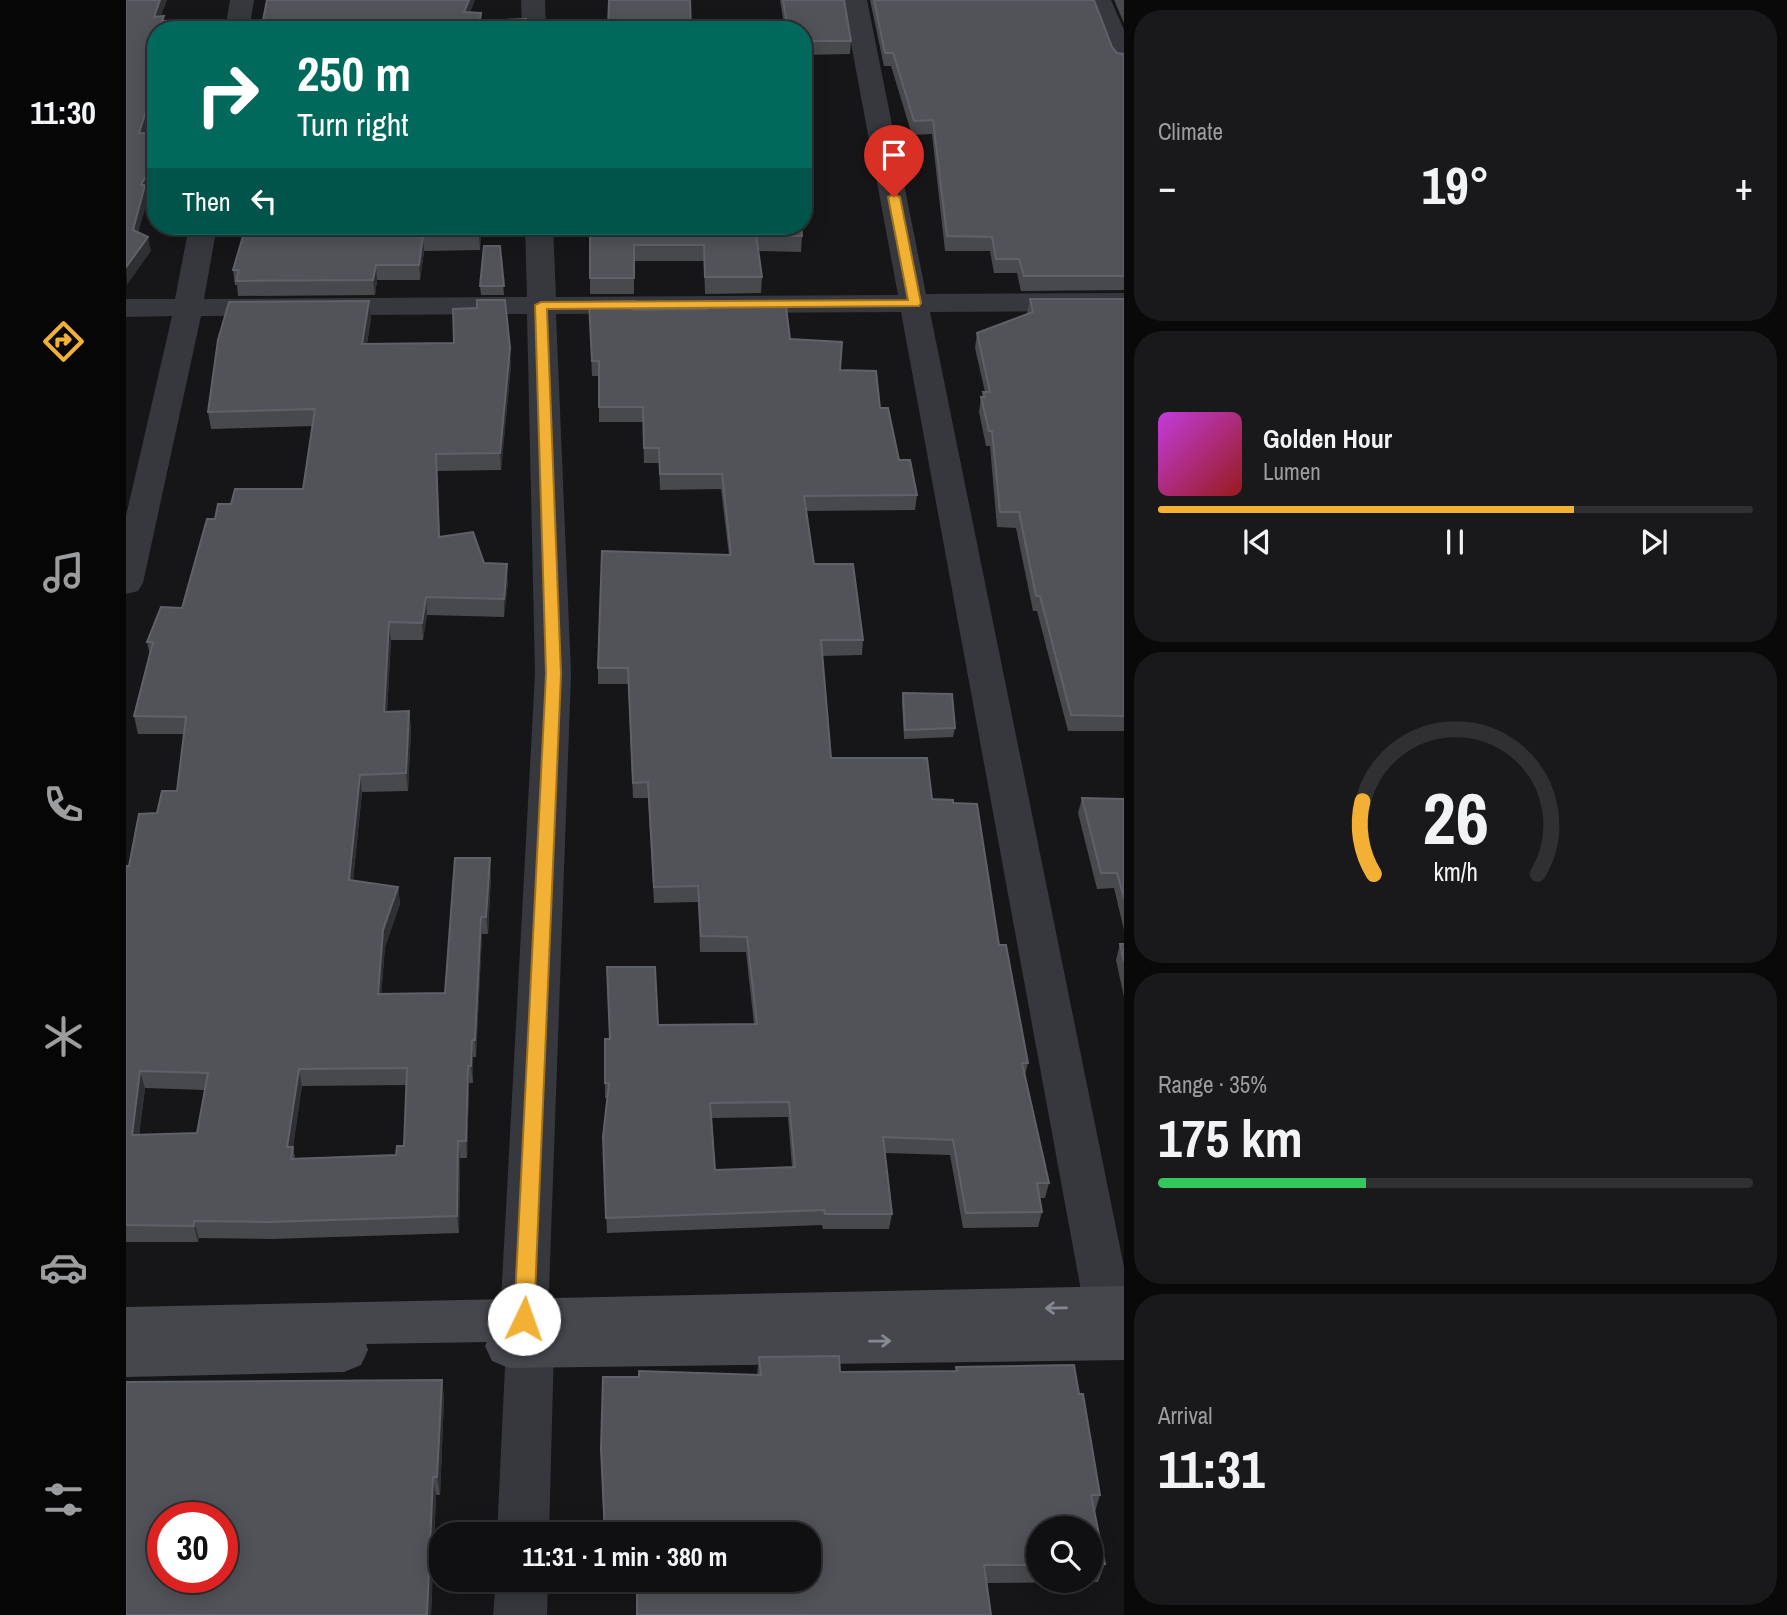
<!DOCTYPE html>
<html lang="en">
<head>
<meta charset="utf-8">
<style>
	body { margin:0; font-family:"Archivo Narrow",sans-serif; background:#19191b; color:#f1f3f6; height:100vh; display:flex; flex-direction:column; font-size:26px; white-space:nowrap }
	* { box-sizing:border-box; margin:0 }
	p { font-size:23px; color:#9c9d9f }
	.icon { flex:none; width:38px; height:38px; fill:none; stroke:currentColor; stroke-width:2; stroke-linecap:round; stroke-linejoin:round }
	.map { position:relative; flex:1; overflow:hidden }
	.details { display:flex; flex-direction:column; gap:10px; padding:10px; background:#09090a; width:663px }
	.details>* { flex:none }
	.banner { position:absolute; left:21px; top:21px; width:665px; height:214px; border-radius:28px; box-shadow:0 4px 18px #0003,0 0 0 2px #303032; background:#00695c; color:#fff; overflow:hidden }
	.tools { position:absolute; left:900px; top:1516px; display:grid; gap:14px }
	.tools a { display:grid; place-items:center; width:77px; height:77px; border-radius:50%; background:#101012; box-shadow:0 4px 18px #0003,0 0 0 2px #303032; font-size:35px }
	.speed { position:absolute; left:21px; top:1502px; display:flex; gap:14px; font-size:35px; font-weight:700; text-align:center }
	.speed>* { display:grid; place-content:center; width:91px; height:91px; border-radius:50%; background:#101012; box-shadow:0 4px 18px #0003,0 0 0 2px #303032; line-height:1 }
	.speed .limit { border:10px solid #d22; background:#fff; color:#111 }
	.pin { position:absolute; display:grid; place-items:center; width:60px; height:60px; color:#fff; margin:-72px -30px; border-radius:50% 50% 50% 0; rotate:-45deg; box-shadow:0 0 7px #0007 }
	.pin .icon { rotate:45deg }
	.me { position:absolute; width:77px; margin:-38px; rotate:3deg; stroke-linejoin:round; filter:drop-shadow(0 0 5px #0008) }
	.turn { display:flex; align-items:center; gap:24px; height:147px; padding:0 35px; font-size:32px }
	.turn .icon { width:91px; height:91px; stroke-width:2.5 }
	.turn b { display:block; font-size:49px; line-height:60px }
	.then { display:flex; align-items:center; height:66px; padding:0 35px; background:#0003; gap:14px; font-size:26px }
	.big { font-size:52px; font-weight:700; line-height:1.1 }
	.details .widget { flex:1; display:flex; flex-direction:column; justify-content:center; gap:10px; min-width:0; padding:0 24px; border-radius:28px; background:#19191b }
	.details .dial { align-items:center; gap:0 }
	.dial svg { height:182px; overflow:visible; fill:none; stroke:#303032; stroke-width:7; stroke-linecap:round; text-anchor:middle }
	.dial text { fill:#f1f3f6; stroke:none }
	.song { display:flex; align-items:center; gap:21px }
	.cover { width:84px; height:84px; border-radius:10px; background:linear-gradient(135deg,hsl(290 70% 55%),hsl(0 70% 35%)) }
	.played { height:7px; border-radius:4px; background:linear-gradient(90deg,#f2b134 70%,#303032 70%) }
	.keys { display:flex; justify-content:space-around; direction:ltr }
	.heat { display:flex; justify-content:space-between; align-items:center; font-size:38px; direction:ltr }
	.charge { height:10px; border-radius:5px; background:linear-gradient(90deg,#34c759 35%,#303032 0) }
	.trip { position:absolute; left:303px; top:1522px; width:392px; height:70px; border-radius:28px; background:#101012; box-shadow:0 4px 18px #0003,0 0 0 2px #303032; font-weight:700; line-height:70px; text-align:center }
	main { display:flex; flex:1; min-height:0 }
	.menu { display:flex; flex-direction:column; width:126px; justify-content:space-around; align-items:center; background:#060607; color:#9c9d9f }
	.menu .icon { width:49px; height:49px }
	.menu .current { color:#f2b134 }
	.menu b { font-size:32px; color:#f1f3f6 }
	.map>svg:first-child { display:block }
</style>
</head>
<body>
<main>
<nav class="menu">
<b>11:30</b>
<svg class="icon current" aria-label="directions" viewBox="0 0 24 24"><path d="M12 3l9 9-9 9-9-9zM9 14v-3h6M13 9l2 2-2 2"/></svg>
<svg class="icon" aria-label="music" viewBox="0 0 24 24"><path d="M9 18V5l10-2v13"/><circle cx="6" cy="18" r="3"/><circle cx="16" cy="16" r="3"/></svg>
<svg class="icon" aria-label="phone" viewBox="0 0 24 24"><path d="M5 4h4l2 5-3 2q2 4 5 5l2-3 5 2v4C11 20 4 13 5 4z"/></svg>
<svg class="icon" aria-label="climate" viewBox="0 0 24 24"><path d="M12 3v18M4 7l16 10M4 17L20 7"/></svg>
<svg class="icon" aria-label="car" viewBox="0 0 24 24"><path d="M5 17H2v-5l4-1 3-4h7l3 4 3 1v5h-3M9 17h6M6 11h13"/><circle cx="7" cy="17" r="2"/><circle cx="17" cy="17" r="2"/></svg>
<svg class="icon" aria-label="filters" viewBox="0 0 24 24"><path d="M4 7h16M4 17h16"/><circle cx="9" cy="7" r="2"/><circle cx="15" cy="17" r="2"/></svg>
</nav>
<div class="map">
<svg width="998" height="1615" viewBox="0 0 998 1615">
	<rect width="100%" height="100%" fill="#161618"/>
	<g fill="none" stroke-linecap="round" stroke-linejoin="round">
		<g fill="#37383d" fill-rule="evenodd">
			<path d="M104 0H128L123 30H99Z"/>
			<path d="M395 0H419L420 30H396Z"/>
			<path d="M717 0H741L800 294 998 293V311L804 312 998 1267V1322L982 1328 965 1322 958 1307 775 312 430 314 445 674 422 1319 418 1328 421 1330 428 1345 423 1535H371L380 1345 384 1335 381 1334 374 1319 409 674 401 314 75 316 17 583 12 591 0 594V516L46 316 0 317V299H49L63 226H91L78 299 401 297 399 226H427L430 297 772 295Z"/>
			<path d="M961 0H985L998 30V66L989 64 986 59Z"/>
			<path d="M370 1580H422L421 1615H367Z"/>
		</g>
		<path fill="#45474d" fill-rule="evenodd" d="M998 1286V1360L383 1368 366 1361 359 1346 361 1342 240 1344 242 1350 235 1365 218 1372 0 1377V1307Z"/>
	</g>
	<g fill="#47494d" fill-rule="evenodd">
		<path d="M654 0H718L725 41 724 54 677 55V30H659Z"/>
		<path d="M744 0H968L986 47 991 53 998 54V290L895 291 891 273H868L864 251H819L806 134 786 135 765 66H758Z"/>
		<path d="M988 0H998V23Z"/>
		<path d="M355 226 354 250 298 251 294 280H251L249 295 112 296 111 285H109L107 270Z"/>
		<path d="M464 226 676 236 675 252 632 251 636 277 635 293 579 294 578 261H508V294H464Z"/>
		<path d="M374 246 378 295H355L354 286Z"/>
		<path d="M904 299H998V731H942L911 611H907L890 528 871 527 864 446H860L853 412 855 397H856L857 392H859L849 348 851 333 901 314Z"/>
		<path d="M580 301 640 307 664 339 714 370 754 408 773 460 791 495 789 510 680 511 688 564 737 640 736 655 696 656 705 758 806 799 827 803 873 945 902 1063 899 1075 923 1183 919 1198H914L916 1212 912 1227 837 1228 824 1155 759 1153 766 1214 763 1229H697L696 1225 481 1233 477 1152 481 1098H479V1039H483L532 1025 628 1024 620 952H574L572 902 528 903 522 798H507L502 684H472V668L603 555 595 489 534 490 533 463H518L517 422H473V376H466L463 302 508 310 580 309ZM662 1117 666 1167 589 1170 586 1118Z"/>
		<path d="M245 318 241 344 385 365 375 470 311 471 314 537 358 563 382 581 378 617 301 615 297 640H265L261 712 283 711 285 729 282 791 236 792 227 881 272 887 274 904 259 947 255 994 319 993 365 876 362 934H356L350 1057H347V1083H343L341 1158H334L333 1233 146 1239 73 1238 72 1242H0V866H3L31 813 51 791 58 734H12L8 716 24 655 21 642 56 608 89 519 105 504 177 489 187 426 85 429 82 412ZM280 1085 278 1146 270 1155 169 1158 167 1147 176 1086ZM19 1088 79 1090 71 1133 13 1135Z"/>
		<path d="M777 693 829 728 827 737 778 739 776 702Z"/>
		<path d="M956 798 998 799V930L988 888 971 889 952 813Z"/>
		<path d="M994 944H998V997L990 960Z"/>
		<path d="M633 1357 714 1372 829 1371 830 1367 953 1394 974 1495 969 1512 979 1564 972 1582 861 1583 682 1535H478L475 1449 513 1377 631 1375ZM912 1528H964V1580H912Z"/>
		<path d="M316 1380 318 1399 314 1495H310L305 1615H0Z"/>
	</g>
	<g fill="#2f3033">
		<path d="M34 0H41L30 30 28 17Z"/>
		<path d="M343 0H349L339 26 338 12Z"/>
		<path d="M30 80V101L15 147 13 133Z"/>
		<path d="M30 149V171L27 180 21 193 22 199 9 244 7 230 15 185Z"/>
		<path d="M353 226H355L354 250 353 236Z"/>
		<path d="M297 236 298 251 294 280 293 265Z"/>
		<path d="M22 237 25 251 1 285 0 267Z"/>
		<path d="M250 265 251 280 249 295 247 280Z"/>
		<path d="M243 301 245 318 238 361 236 344Z"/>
		<path d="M384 348 385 365 375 470 374 453Z"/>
		<path d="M381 564 382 581 378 617V599Z"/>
		<path d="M300 597 301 615 297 640 296 623Z"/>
		<path d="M263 622 265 640 260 730 258 712Z"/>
		<path d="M283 711 285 729 282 791 280 773Z"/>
		<path d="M234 775 236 792 225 898 223 880Z"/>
		<path d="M364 858 365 876 362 934 360 917Z"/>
		<path d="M272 887 274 904 259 947 254 1011 252 994 257 930Z"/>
		<path d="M355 917 356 934 350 1057 349 1040Z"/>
		<path d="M346 1040 347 1057V1083L345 1066Z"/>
		<path d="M342 1066 343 1083 341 1158 340 1141Z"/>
		<path d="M173 1069 176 1086 164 1165 161 1147Z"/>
		<path d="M14 1071 19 1088 11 1152 6 1135Z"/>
		<path d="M332 1141 334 1158 333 1233 331 1216Z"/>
		<path d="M68 1221 73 1238 72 1242 68 1226Z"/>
		<path d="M316 1380 318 1399 314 1495 311 1477Z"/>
		<path d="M307 1477 310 1495 305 1615H301Z"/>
	</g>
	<g fill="#525359" stroke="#5f6168" stroke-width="2" fill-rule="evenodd">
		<path d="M0 0H34L28 17 38 16 36 21 66 20 63 30H30V80L13 133 30 134V149L25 166 15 185H19L7 230 22 237 0 267Z"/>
		<path d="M141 0H343L338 12 355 13 354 21 400 19 399 30H135Z"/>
		<path d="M483 0H564L565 30 482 29Z"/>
		<path d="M657 0H718L725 41H677V30H662Z"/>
		<path d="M748 0H968L986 47 991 53 998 54V276H898L893 259H870L866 237 821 236 807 120 788 121 767 53H759Z"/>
		<path d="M120 226H353V236H297L293 265H250L247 280 110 281 113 270H107Z"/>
		<path d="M464 226H675L676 236 630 235 636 277H579L578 245H508V278H464Z"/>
		<path d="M358 246H374L378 286H354Z"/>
		<path d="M904 299H998V716L945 715 914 596H910L893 512H874L866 431H863L855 397H859L857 392H864L851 333 907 312Z"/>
		<path d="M351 300H379L384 348 374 453 310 454 313 537 347 532 358 563 381 564 378 599 300 597 296 623 263 622 258 712 283 711 280 773 234 775 223 880 272 887 257 930 252 994 319 993 329 858H364L360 917H355L349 1040H346L345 1066H342L340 1141H332L331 1216 142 1222 68 1221V1226L0 1225V866H3L13 814 31 813 36 791H51L60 717 8 716 27 642H21L35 607 56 608 81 519H89L92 504H105L109 489H177L189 409 82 412 92 340 103 302 243 301 236 344 328 343 327 309 351 308ZM281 1068 278 1146H271L270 1155 165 1159 167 1147H161L173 1069ZM14 1071 82 1073 71 1133 6 1135Z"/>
		<path d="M508 301V310L581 309 580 301H639L640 307H660L664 339 716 342 714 370 750 371 754 408H762L773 460H784L791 495 678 496 688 564H727L737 640H695L705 758H801L806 799 827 800V803L851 804 873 945H880L902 1063H896L923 1183H911L916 1212 840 1213 827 1140 757 1137 766 1214H699L698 1210 480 1218 477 1137 483 1083H479V1039H484L481 967H529L532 1025 631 1024 621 937 575 936 572 886 528 887 522 782 507 783 502 668H472L476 551 605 555 596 474H534L533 448H518L517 407H473V361H466L463 302ZM663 1102 669 1167 589 1170 584 1103Z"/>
		<path d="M777 693 826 694 829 728 779 730Z"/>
		<path d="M956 798 998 799V898L991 873H975Z"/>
		<path d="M994 944H998V962Z"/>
		<path d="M713 1356 714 1372 831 1371 830 1367 948 1365 953 1394H957L974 1495H965L979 1564H964V1528H912V1565H858L865 1615H511V1580H682V1535H479L475 1449 477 1377H513V1371L635 1375 633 1357Z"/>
		<path d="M316 1380 311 1477H307L301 1615H0V1382ZM37 1517H96V1577H37Z"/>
	</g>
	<defs><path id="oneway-shaft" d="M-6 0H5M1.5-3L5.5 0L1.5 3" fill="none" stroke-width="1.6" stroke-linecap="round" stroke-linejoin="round" transform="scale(1.75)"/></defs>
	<g stroke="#858993">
		<use href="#oneway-shaft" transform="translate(930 1308) rotate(179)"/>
		<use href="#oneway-shaft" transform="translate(754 1341) rotate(-1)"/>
	</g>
	<path fill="#f2b134" stroke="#9d7322" stroke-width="2" d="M768 194 774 197 795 303 793 306 421 309 435 674 408 1319 405 1325 398 1327 391 1325 388 1319 420 674 409 305 415 302 782 300 762 197Z"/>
</svg>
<div class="tools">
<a><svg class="icon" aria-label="search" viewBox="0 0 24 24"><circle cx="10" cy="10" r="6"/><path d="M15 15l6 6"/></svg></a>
</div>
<div class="speed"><div class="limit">30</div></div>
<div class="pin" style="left:768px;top:197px;background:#d93025"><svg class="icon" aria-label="arrive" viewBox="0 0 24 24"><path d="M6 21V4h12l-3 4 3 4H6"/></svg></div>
<svg class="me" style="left:398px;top:1319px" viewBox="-20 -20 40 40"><circle r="19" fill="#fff"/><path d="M0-13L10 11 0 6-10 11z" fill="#f2b134"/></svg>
<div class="trip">11:31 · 1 min · 380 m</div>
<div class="banner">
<div class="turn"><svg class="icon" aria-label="right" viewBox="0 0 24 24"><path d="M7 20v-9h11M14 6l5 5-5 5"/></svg><div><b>250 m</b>Turn right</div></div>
<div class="then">Then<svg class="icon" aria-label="left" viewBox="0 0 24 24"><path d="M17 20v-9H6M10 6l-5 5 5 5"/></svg></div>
</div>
</div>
<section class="details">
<div class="widget"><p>Climate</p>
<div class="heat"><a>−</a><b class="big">19°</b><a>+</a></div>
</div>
<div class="widget">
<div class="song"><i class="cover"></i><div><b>Golden Hour</b><p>Lumen</p></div></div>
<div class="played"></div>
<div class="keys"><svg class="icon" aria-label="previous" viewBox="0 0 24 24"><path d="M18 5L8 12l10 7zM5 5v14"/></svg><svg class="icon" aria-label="pause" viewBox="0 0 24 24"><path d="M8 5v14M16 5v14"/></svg><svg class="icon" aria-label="next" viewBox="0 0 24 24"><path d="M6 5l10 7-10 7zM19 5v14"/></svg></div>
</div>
<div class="widget dial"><svg viewBox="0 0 100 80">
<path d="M14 69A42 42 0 1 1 86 69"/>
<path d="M14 69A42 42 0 0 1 9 37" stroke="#f2b134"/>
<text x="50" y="56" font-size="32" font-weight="700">26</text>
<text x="50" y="72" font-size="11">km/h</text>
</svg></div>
<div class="widget"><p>Range · 35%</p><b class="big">175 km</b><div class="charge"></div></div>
<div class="widget"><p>Arrival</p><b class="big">11:31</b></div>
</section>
</main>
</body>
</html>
